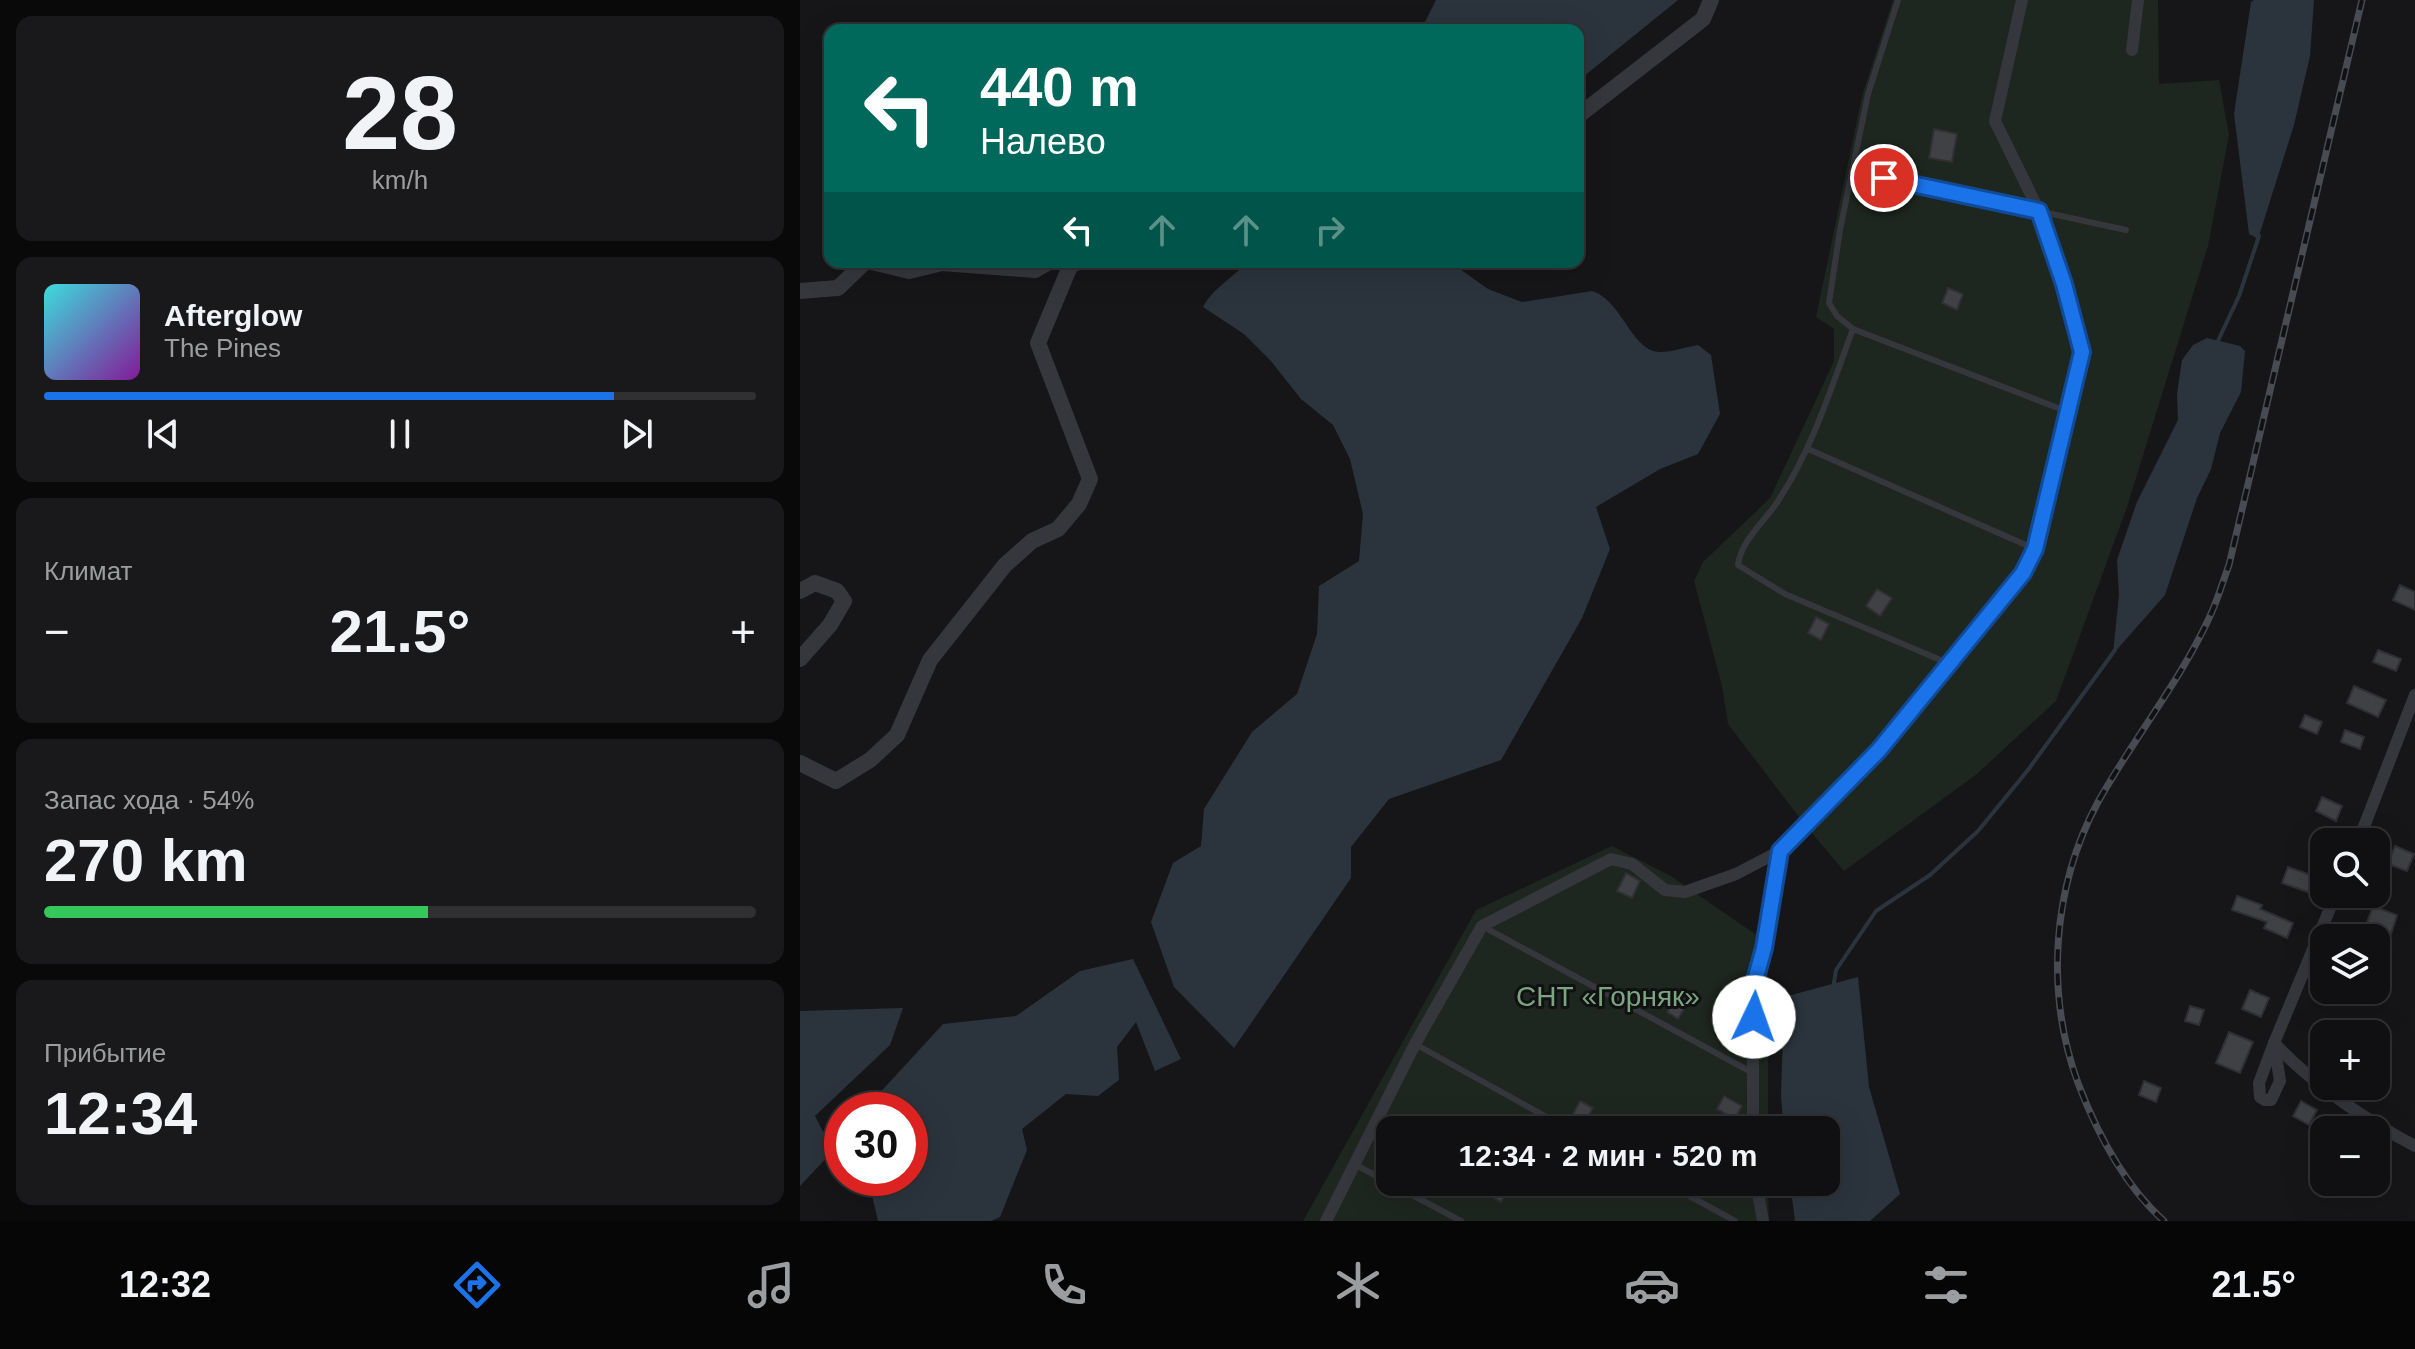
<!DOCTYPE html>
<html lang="ru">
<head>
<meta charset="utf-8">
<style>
	body { margin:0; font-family:Helvetica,sans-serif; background:#19191b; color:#f1f3f6; height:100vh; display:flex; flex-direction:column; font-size:30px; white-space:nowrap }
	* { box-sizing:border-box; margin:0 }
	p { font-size:26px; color:#9c9d9f }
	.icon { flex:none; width:44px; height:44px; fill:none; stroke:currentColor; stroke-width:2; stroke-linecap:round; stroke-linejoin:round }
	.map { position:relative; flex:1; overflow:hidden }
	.details { display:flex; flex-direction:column; gap:16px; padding:16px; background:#09090a; width:800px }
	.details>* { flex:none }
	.guide { position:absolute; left:24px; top:24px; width:760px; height:244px; border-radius:16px; box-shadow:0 8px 32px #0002,0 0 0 2px #303032; background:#00695c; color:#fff; overflow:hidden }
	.tools { position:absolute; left:1510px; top:828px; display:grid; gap:16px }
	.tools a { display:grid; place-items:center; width:80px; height:80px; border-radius:16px; background:#101012; box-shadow:0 8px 32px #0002,0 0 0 2px #303032; font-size:40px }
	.speed { position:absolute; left:24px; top:1092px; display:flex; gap:16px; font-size:40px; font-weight:700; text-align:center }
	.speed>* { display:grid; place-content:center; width:104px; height:104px; border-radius:50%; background:#101012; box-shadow:0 8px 32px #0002,0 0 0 2px #303032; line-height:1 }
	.speed .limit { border:12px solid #d22; background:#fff; color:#111 }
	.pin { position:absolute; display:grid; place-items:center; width:68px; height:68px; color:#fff; margin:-34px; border:4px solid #fff; border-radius:50%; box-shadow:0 2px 8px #0007 }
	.me { position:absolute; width:88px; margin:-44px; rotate:3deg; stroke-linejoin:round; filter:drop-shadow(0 0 6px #0008) }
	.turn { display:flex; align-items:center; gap:28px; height:168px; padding:0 24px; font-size:36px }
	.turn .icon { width:104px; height:104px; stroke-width:2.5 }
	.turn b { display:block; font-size:56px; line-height:68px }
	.lanes { display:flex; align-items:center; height:76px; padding:0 24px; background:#0003; justify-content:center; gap:40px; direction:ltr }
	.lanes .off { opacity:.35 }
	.big { font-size:60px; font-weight:700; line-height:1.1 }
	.details .card { flex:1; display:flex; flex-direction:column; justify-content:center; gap:12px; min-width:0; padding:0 28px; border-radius:16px; background:#19191b }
	.details .dial { align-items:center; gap:0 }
	.dial b { font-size:104px; line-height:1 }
	.song { display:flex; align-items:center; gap:24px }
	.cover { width:96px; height:96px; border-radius:12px; background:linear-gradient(135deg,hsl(180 70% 55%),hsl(290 70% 35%)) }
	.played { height:8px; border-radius:4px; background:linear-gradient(90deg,#1a73e8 80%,#303032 80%) }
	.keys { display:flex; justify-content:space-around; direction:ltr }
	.heat { display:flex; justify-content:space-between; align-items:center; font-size:44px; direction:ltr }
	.charge { height:12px; border-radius:6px; background:linear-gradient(90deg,#34c759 54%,#303032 0) }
	.trip { position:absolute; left:576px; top:1116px; width:464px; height:80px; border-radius:16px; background:#101012; box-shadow:0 8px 32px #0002,0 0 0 2px #303032; font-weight:700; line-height:80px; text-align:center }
	.tabs { display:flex; height:128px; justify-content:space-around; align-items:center; background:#060607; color:#9c9d9f }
	.tabs .icon { width:56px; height:56px }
	.tabs .selected { color:#1a73e8 }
	.tabs b { font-size:36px; color:#f1f3f6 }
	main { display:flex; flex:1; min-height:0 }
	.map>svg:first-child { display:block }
</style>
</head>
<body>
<main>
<section class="details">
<div class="card dial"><b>28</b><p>km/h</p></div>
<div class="card">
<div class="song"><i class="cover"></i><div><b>Afterglow</b><p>The Pines</p></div></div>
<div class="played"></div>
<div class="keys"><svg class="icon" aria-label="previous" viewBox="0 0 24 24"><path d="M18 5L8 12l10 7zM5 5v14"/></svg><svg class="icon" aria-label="pause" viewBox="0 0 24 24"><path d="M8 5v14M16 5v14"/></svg><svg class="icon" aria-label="next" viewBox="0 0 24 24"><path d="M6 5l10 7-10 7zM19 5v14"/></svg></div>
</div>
<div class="card"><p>Климат</p>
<div class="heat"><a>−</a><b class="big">21.5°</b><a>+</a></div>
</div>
<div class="card"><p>Запас хода · 54%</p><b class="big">270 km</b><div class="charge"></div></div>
<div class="card"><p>Прибытие</p><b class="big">12:34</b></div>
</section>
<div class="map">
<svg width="1615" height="1221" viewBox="0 0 1615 1221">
	<rect width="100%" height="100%" fill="#161618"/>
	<g fill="#1d261f">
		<path d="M1093 0H1358L1359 84 1419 80 1429 135 1408 246 1327 507 1256 701 1177 774 1044 871 1005 825 928 724 922 686 894 581 903 562 970 498 1034 361V329L1016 317 1062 96Z"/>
		<path d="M812 846 871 876 968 943V1130H590V1182H968L969 1221H503L676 910Z"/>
	</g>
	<g fill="#2b343d">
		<path d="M636 0H878L778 81V30H621Z"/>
		<path d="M1454 0H1514L1510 56 1494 125 1458 239 1449 234 1434 114 1451 2Z"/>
		<path d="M447 262H650L688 289 722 302 792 291C823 301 832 353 861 352 872 352 886 347 898 345L911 355 920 414 898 454 860 469 796 507 810 549 782 618 701 760 589 799 551 847V878L434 1048 374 987 351 922 373 863 401 846 404 809 452 732 497 694 517 634 519 586 559 561 563 514 550 459 533 425 501 399 471 361 444 334 403 307C412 289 434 277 447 262Z"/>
		<path d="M1407 338 1440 346 1445 351 1441 392 1420 433 1411 469 1397 498 1365 595 1313 654 1319 595 1317 560 1337 502 1378 420 1377 394 1382 360 1393 345Z"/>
		<path d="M333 959 381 1059 355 1071 336 1022 317 1047 319 1080 298 1096 266 1094 222 1129 227 1150 200 1217 191 1221H78L68 1178H110V1110H64L143 1024 216 1016 280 971Z"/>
		<path d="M1058 977 1069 1087 1100 1194 1070 1221H995L990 1182H1026V1130H984L981 1097 984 997Z"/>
		<path d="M103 1008 90 1045 15 1116 33 1151 0 1186V1011Z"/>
	</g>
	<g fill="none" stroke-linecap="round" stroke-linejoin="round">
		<g stroke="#2b343d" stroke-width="4">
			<path d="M1417 343 1439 296 1459 236"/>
			<path d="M1033 989 1036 970 1076 911 1130 875 1178 831 1228 770 1315 650"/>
		</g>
	</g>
	<g fill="#404145" stroke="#302f34" stroke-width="2">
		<path d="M1134 129 1157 134 1152 162 1129 158Z"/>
		<path d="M1148 288 1163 294 1157 310 1142 303Z"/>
		<path d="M1600 585 1615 592V610L1593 600Z"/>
		<path d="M1077 589 1092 598 1080 616 1066 606Z"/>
		<path d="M1016 617 1029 624 1021 640 1008 633Z"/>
		<path d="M1578 650 1601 659 1596 671 1573 662Z"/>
		<path d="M1554 686 1586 700 1578 717 1547 703Z"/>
		<path d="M1505 715 1522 722 1517 734 1500 727Z"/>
		<path d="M1545 730 1564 737 1560 749 1541 742Z"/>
		<path d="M1522 797 1542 806 1536 821 1516 811Z"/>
		<path d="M1595 846 1614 854 1607 871 1588 864Z"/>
		<path d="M1488 867 1514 876 1508 892 1482 883Z"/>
		<path d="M826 873 840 881 832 898 817 891Z"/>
		<path d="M1437 896 1462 905 1460 909 1493 923 1487 938 1464 928 1467 922 1432 910Z"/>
		<path d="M1573 906 1597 915 1590 937 1565 928Z"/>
		<path d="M1450 990 1469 998 1461 1017 1442 1009Z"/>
		<path d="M878 994 889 1001 878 1019 867 1012Z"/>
		<path d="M1390 1006 1404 1010 1399 1025 1385 1021Z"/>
		<path d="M1429 1032 1453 1042 1440 1073 1416 1063Z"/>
		<path d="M1344 1081 1361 1088 1356 1102 1339 1095Z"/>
		<path d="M924 1096 942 1106 935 1119 917 1109Z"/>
		<path d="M780 1101 793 1108 784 1123 772 1116Z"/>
		<path d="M1501 1101 1517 1110 1509 1125 1493 1116Z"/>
		<path d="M686 1182H712L701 1202 681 1190Z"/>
	</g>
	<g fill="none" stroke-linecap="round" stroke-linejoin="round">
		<g stroke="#36373d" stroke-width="6">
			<path d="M1053 171 1326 230"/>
			<path d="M1053 329 1037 316 1029 303 1040 230 1068 94 1098 0"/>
			<path d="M1008 449 1235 549"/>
			<path d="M1150 664 985 594 938 565C941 541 963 523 976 504 1012 451 1031 388 1053 329L1266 411"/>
			<path d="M682 926 953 1073"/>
			<path d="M615 1044 770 1130"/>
			<path d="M554 1164 661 1221"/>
			<path d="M864 1182 935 1221"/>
		</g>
		<g stroke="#36373d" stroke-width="12">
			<path d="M1332 50 1338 0"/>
			<path d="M1558 842 1615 695"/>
			<path d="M1474 1043 1480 1081 1471 1100H1465L1460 1097 1459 1083 1474 1043 1536 894"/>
			<path d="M1474 1043C1514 1085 1564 1119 1615 1146"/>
			<path d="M953 1130V988L964 948 980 851"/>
			<path d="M956 1182 963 1221"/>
			<path d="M526 1221 615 1044 682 926 811 859 832 864 865 890 885 892 936 874 980 851 1079 750 1223 573 1235 549 1282 352 1264 284 1239 211 1195 121 1222 0"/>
		</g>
		<g stroke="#36373d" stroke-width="16">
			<path d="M778 116 903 19 911 0"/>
			<path d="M72 262 109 271 142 263 235 270 249 262"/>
			<path d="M0 291 38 288 65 262"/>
			<path d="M0 591 15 583 37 591 44 601 30 625 0 659"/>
			<path d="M0 763 36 781 70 760 97 735 130 660 205 565 232 541 258 529 279 504 290 479 238 343 271 264 280 262"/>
		</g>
		<g stroke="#494b52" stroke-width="7">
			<path id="rail" d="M1364 1221C1324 1185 1297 1133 1278 1083 1245 993 1252 887 1298 802 1333 739 1380 682 1410 616 1418 599 1423 581 1429 565L1562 0"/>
		</g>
		<use href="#rail" stroke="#111113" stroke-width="4" stroke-dasharray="12" stroke-linecap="butt"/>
	</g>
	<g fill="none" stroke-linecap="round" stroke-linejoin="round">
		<g stroke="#114b97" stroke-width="20">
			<path id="route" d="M954 1017 953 988 964 948 980 851 1079 750 1223 573 1235 549 1282 352 1264 284 1239 211 1084 178"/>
		</g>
		<use href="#route" stroke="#1a73e8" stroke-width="14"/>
	</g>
	<g text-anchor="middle" stroke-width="6" stroke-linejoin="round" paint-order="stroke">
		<g font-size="28" fill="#7ca680" stroke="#111113">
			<text x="808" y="1006">СНТ «Горняк»</text>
		</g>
	</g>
</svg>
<div class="tools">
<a><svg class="icon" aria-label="search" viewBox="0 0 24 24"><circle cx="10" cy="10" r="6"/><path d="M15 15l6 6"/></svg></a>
<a><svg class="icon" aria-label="layers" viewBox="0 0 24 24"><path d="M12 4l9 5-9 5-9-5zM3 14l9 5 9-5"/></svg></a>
<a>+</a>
<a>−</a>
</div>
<div class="speed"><div class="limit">30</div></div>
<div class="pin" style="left:1084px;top:178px;background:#d93025"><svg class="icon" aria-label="arrive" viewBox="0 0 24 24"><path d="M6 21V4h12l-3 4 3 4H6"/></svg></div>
<svg class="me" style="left:954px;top:1017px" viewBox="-20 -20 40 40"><circle r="19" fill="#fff"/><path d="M0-13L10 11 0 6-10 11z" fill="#1a73e8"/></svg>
<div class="trip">12:34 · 2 мин · 520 m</div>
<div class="guide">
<div class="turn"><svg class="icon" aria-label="left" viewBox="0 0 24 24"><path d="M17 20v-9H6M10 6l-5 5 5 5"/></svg><div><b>440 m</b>Налево</div></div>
<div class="lanes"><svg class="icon" aria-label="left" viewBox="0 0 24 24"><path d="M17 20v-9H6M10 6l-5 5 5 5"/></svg><svg class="icon off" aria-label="ahead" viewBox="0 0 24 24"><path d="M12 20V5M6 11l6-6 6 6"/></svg><svg class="icon off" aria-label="ahead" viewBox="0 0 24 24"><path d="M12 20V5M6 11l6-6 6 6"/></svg><svg class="icon off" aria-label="right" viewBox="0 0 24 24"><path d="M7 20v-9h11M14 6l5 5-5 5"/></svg></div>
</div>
</div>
</main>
<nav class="tabs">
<b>12:32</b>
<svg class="icon selected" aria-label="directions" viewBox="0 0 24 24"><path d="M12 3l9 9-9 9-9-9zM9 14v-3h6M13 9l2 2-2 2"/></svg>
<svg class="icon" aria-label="music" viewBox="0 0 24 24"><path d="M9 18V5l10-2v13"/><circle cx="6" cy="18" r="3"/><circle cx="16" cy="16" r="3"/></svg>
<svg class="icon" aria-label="phone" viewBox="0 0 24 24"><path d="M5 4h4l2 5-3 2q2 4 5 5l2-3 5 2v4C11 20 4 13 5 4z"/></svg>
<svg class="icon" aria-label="climate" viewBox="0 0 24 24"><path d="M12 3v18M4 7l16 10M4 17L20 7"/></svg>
<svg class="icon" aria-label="car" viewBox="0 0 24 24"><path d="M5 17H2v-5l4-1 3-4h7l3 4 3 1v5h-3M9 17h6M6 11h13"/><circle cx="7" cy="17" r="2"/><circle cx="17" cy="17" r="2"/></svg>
<svg class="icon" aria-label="filters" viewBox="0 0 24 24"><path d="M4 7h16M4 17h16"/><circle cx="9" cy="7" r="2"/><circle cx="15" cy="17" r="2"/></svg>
<b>21.5°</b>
</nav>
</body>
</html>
